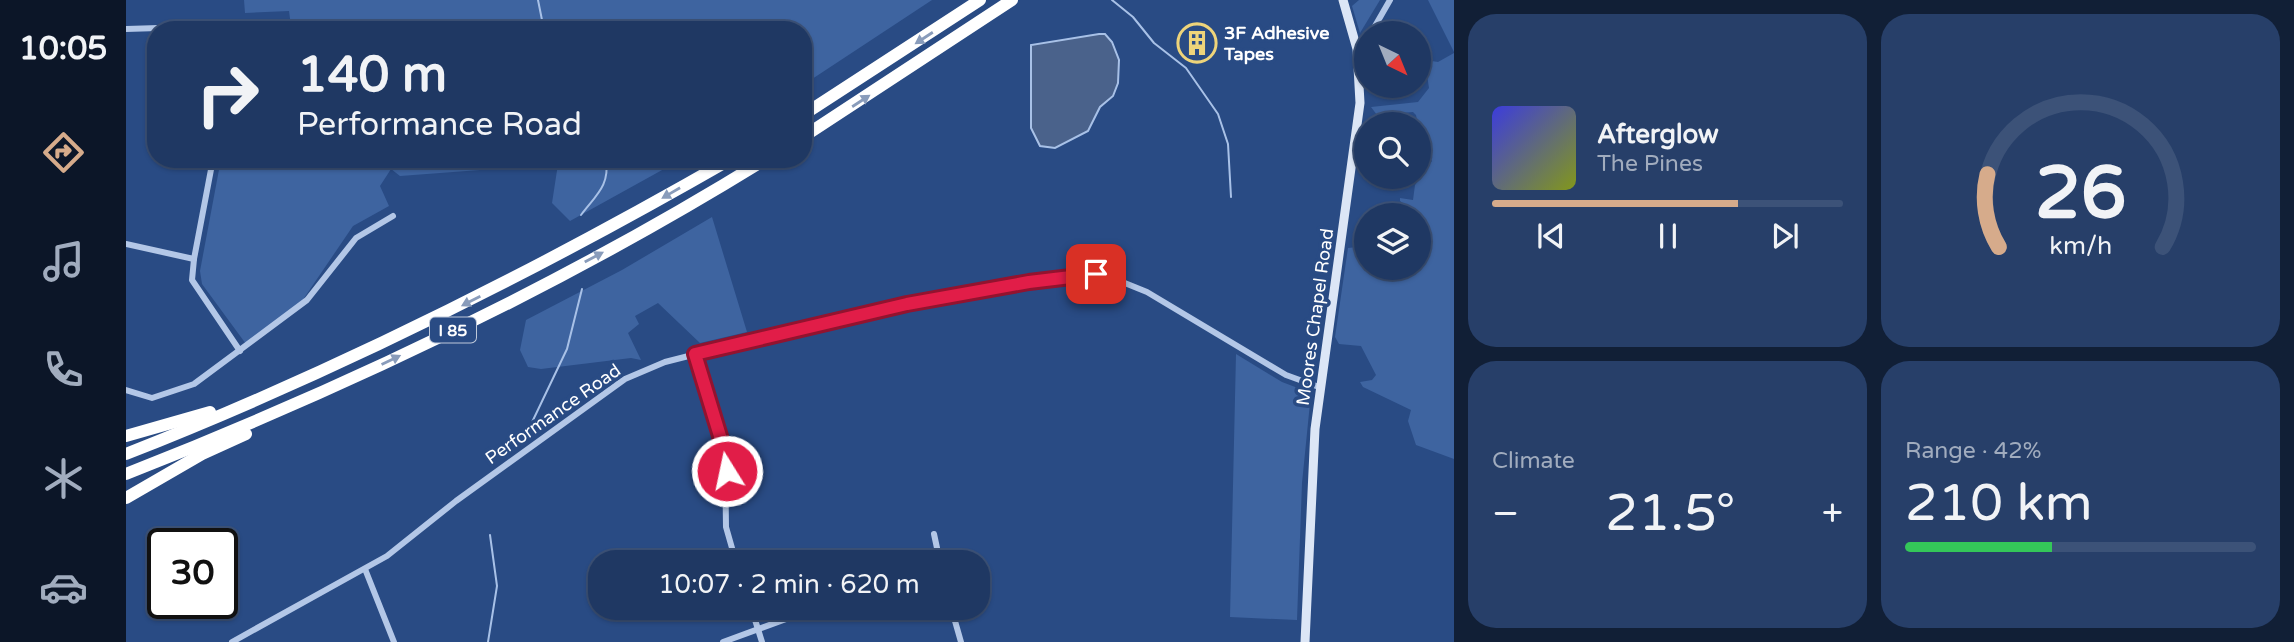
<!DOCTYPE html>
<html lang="en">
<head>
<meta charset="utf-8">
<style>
	body { margin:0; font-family:"Varela Round",sans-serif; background:#273f69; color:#f1f3f6; height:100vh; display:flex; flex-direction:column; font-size:26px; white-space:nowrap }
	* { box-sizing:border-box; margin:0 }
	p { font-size:23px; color:#a1acbe }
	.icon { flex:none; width:38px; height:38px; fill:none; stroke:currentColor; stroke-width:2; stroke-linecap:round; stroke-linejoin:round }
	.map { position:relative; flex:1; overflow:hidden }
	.details { display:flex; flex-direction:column; gap:14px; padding:14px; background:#111f36; width:840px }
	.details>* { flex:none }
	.banner { position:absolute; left:21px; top:21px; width:665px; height:147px; border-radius:28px; box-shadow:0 2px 5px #0004,0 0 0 2px #3c5278; background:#1f3863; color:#f1f3f6; overflow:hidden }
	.needle { width:46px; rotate:137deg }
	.tools { position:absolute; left:1228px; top:21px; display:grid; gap:14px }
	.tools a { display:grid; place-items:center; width:77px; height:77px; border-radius:50%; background:#1f3863; box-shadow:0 2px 5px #0004,0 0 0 2px #3c5278; font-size:35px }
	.speed { position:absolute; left:21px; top:528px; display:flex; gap:14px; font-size:35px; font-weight:700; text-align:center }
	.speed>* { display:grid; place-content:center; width:91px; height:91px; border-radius:50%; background:#1f3863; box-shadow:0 2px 5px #0004,0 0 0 2px #3c5278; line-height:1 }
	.speed .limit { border:4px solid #111; border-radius:10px; background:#fff; color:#111 }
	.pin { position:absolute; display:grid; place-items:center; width:60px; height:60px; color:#fff; margin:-30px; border-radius:14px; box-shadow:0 4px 10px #0006 }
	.me { position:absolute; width:77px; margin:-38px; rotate:350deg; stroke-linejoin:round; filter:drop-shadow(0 0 5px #0008) }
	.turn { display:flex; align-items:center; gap:24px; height:147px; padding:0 35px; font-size:32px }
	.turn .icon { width:91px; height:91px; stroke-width:2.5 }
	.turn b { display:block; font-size:49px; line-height:60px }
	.big { font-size:52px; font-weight:600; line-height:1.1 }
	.details .tile { flex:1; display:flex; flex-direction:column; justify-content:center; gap:10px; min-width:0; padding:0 24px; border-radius:28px; background:#273f69 }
	.details .dial { align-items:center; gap:0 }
	.dial svg { height:182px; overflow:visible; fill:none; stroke:#3c5278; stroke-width:7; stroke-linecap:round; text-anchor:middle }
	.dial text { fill:#f1f3f6; stroke:none }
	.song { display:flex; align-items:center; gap:21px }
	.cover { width:84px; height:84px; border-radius:10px; background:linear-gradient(135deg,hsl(240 70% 55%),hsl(70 70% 35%)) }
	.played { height:7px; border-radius:4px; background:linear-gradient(90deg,#d6ab8b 70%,#3c5278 70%) }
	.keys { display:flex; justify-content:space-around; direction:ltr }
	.heat { display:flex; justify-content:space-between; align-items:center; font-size:38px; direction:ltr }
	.charge { height:10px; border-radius:5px; background:linear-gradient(90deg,#34c759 42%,#3c5278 0) }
	.details .tiles { flex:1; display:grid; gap:14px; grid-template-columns:repeat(2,1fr) }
	.trip { position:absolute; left:462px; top:550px; width:402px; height:70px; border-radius:28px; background:#1f3863; box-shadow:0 2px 5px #0004,0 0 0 2px #3c5278; font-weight:600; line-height:70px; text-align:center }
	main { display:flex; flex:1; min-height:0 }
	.tab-bar { display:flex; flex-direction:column; width:126px; justify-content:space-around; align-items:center; background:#0c1628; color:#a1acbe }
	.tab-bar .icon { width:49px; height:49px }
	.tab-bar .active { color:#d6ab8b }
	.tab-bar b { font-size:32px; color:#f1f3f6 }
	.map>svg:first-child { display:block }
</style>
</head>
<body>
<main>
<nav class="tab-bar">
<b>10:05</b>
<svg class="icon active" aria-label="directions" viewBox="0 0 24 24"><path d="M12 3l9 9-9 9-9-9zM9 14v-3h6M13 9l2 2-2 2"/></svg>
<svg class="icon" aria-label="music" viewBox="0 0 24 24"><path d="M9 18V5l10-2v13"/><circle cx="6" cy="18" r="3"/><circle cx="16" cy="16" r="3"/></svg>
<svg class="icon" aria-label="phone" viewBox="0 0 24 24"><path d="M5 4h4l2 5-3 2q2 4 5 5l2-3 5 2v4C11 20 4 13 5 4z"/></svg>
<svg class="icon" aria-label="climate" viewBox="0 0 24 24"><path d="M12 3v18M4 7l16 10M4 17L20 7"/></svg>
<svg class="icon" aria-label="car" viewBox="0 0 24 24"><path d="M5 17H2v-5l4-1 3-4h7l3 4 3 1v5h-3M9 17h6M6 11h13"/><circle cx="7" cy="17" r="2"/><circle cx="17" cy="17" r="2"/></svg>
</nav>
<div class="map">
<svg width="1328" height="642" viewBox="0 0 1328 642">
	<rect width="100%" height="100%" fill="#294b84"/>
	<g fill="#3e64a0">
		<path d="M118 0H806L677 85V30H181L180 25 165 26 163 11 119 13Z"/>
		<path d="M1233 0H1254L1234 33 1226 6Z"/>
		<path d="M1302 0H1328V52Z"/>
		<path d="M1328 53V459L1290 445 1282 421 1285 410 1237 387 1234 382 1246 380 1250 375 1235 346 1213 344 1209 337 1222 248 1241 246V268H1293L1297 222 1293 215 1274 201V198L1287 200 1289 185 1306 161 1296 145 1290 115 1287 112 1251 115 1245 107 1292 102 1303 88 1301 75 1293 72V59L1312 62Z"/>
		<path d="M95 159H556L444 221 426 203 432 164 274 176 265 169 254 186 263 206 227 226 174 304 120 344 76 284 74 271Z"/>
		<path d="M586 217 621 332 574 343 532 303 509 316 513 324 502 333 515 360 505 358 415 369 402 367 394 350 400 320 496 270Z"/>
		<path d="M1110 354 1156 382 1185 393 1176 483 1171 620 1104 617Z"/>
	</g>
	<path fill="#4a628b" stroke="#a8c1e7" stroke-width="2" d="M973 34H979L986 42 993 60 992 83 987 96 974 107 962 131 929 148 914 146 905 128V45Z"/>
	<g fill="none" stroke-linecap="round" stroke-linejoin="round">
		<g stroke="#a8c1e7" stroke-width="2">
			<path d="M412 0 418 30"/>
			<path d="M986 0 1007 17 1028 43 1060 68 1092 114 1102 144 1105 197"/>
			<path d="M455 215C470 195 484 186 480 159"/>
			<path d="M398 439 441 349 456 289"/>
			<path d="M362 642 371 586 364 535"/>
		</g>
		<g stroke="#b3c7e7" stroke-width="6">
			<path d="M0 29 163 24"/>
			<path d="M1245 33 1264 0"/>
			<path d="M1231 49 1241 40"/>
			<path d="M87 159 68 259 66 280 114 351"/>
			<path d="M0 244 68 259"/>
			<path d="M569 354 599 454 600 527 610 562"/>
			<path d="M0 390 26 398 68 384 181 300 230 238 267 216"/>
			<path d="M808 534 814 562"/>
			<path d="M852 562H853"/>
			<path d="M239 569 268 642"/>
			<path d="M625 607 636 642"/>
			<path d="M825 607 835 642"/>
			<path d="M106 642 261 556 330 501 499 379 539 362 697 322 903 282 946 276 979 275 1021 292 1160 375 1193 387"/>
			<path d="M597 642 693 607"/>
		</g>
		<path stroke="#dce6f6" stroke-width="9" d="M1179 642 1189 429 1234 103 1231 49 1217 0"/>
		<g stroke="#fff" stroke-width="12">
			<path d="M677 115 854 0"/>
			<path d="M677 137 886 0"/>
			<path d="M0 436 84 412"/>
			<path d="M0 454C209 372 410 271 605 159"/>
			<path d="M0 474C221 387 438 284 640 159"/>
			<path d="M0 498 76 454 120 434"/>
		</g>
	</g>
	<defs><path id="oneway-solid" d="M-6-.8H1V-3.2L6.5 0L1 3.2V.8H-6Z" transform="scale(1.75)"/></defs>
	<g fill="#899cbb">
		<use href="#oneway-solid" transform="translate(798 38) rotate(147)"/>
		<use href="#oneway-solid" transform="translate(735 101) rotate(-33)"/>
		<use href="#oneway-solid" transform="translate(545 193) rotate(150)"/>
		<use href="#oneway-solid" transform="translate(468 257) rotate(-28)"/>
		<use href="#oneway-solid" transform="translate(345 301) rotate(153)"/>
		<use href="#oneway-solid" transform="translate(265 360) rotate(-26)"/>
	</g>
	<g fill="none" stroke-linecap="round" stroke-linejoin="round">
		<g stroke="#92132f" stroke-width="18">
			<path id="route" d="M601 471 594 436 569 354 781 304 903 282 970 274"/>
		</g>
		<use href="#route" stroke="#e11d48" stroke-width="12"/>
	</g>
	<defs>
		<g id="building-ring" transform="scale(2.0125)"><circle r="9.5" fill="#294b84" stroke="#eed47a" stroke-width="1.5"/><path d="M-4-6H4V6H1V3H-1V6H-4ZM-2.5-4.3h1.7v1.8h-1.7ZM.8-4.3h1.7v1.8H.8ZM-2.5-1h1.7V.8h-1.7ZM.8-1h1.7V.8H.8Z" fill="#eed47a"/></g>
	</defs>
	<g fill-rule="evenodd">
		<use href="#building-ring" x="1071" y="43"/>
	</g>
	<g text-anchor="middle" stroke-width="7" stroke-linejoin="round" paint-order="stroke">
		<rect fill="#294b84" stroke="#bfc9da" stroke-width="2" x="304" y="317.5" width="46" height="25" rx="5"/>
		<g font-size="16" font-weight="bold" fill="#fff">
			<text x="327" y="336">I 85</text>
		</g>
		<g font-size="18" font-weight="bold" fill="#fff" stroke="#294b84" text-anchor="start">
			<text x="1098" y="39">3F Adhesive<tspan x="1098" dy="21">Tapes</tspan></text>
		</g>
		<g font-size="18" fill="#fff" stroke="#294b84">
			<text transform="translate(1189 317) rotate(-82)" y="6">Moores Chapel Road</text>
			<text transform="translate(427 414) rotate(-35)" y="6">Performance Road</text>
		</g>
	</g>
</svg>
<div class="tools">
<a><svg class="needle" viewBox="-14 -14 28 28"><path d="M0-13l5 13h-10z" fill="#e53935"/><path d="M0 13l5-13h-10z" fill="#a1acbe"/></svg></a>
<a><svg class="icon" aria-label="search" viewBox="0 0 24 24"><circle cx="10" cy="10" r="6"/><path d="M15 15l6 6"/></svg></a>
<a><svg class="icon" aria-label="layers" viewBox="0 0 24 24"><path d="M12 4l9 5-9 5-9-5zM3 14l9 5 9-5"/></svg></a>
</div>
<div class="speed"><div class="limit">30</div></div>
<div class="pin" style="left:970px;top:274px;background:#d93025"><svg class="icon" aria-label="arrive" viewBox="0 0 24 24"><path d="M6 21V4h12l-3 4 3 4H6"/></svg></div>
<svg class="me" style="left:601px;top:471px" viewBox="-20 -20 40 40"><circle r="17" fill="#e11d48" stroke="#fff" stroke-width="3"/><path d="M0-11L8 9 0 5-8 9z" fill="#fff"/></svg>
<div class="trip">10:07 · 2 min · 620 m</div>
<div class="banner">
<div class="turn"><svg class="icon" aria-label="right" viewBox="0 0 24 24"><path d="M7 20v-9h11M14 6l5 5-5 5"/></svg><div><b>140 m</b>Performance Road</div></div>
</div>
</div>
<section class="details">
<div class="tiles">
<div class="tile">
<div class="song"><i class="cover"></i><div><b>Afterglow</b><p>The Pines</p></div></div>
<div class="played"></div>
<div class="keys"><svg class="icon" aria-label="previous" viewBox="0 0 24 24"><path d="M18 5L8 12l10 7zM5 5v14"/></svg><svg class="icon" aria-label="pause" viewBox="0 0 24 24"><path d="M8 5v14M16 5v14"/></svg><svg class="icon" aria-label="next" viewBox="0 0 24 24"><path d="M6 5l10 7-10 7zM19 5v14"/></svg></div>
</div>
<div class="tile dial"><svg viewBox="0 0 100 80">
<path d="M14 69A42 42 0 1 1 86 69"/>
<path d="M14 69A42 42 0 0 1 9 37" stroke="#d6ab8b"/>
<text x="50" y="56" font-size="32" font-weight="700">26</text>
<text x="50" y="72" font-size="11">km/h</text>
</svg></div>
<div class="tile"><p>Climate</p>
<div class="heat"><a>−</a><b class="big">21.5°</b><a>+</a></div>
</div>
<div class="tile"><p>Range · 42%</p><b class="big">210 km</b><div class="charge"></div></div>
</div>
</section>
</main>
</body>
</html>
